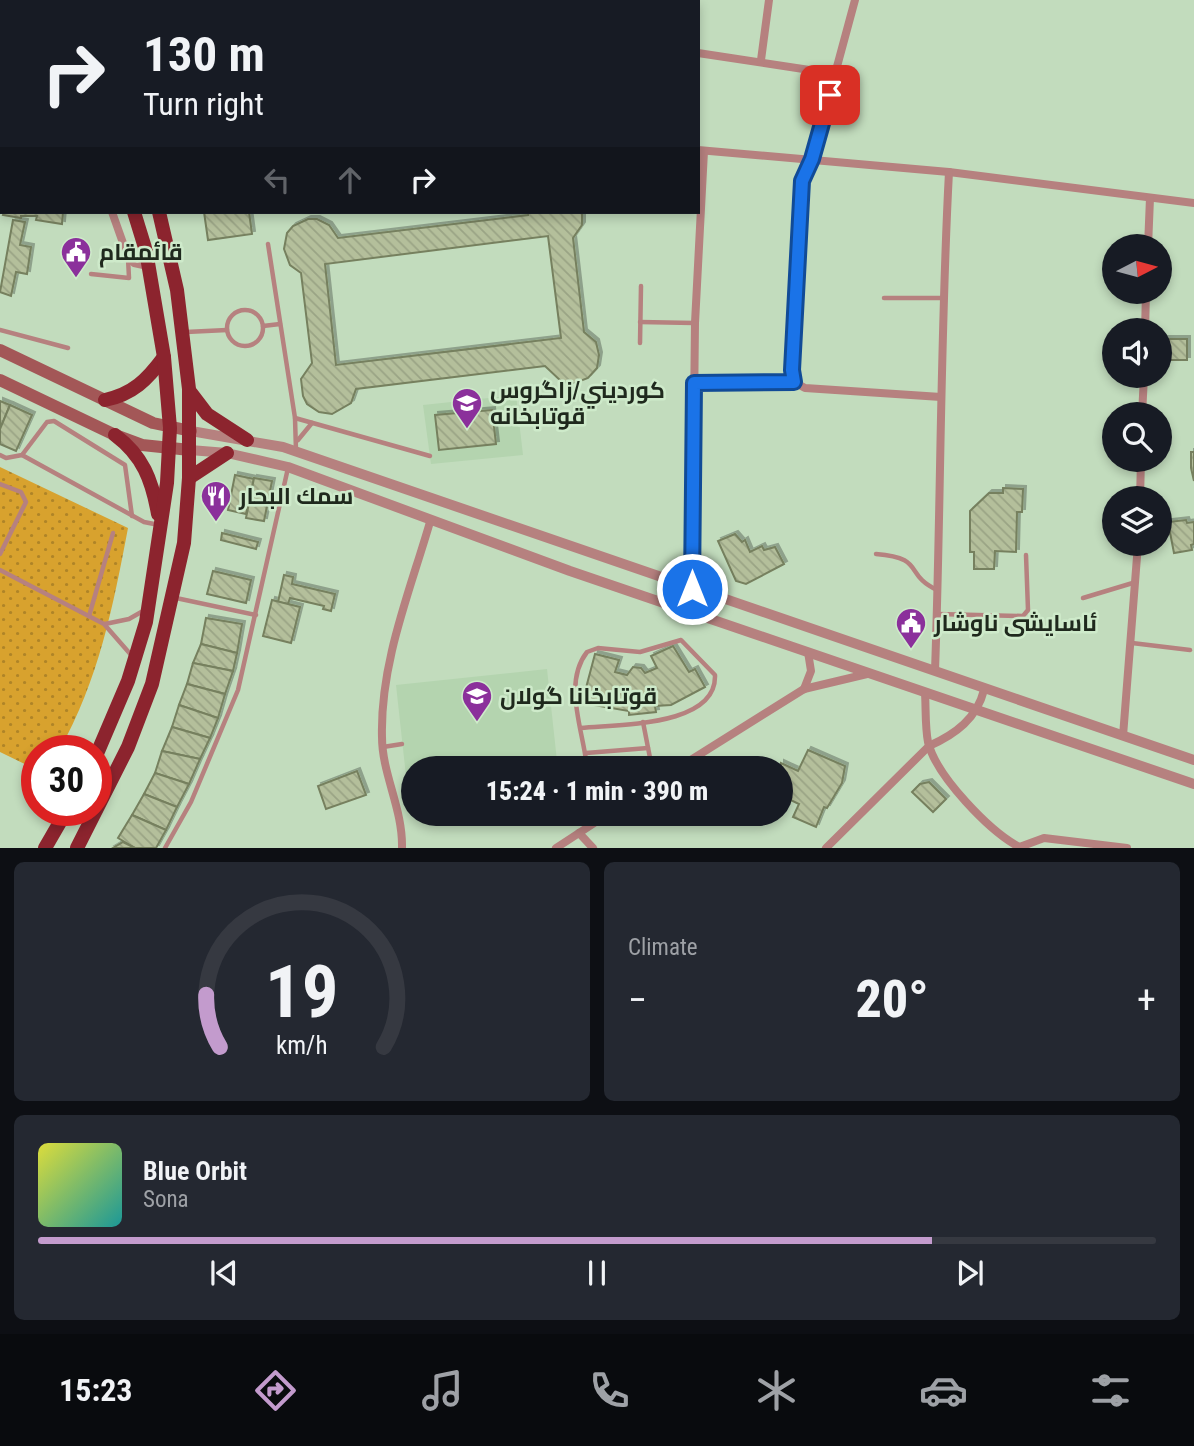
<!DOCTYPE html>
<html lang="en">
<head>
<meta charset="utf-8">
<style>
	body { margin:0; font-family:"Roboto Condensed",Cairo,sans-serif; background:#242831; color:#f1f3f6; height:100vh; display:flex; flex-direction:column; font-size:26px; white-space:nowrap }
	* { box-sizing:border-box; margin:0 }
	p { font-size:23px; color:#9ea1a6 }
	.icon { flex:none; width:38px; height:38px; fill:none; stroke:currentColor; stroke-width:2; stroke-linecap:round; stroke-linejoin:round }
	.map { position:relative; height:848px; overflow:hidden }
	.side { display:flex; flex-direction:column; gap:14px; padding:14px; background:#0d0f14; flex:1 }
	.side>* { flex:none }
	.banner { position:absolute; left:0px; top:0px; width:700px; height:214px; box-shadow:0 4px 10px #0003; background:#171b24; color:#f1f3f6; overflow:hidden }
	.needle { width:46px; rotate:84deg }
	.controls { position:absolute; left:1102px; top:234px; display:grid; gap:14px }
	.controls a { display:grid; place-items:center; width:70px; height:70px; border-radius:50%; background:#171b24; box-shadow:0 4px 10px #0003; font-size:35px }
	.speed { position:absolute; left:21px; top:735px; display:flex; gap:14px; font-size:35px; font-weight:700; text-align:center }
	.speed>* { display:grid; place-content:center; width:91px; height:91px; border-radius:50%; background:#171b24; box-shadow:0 4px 10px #0003; line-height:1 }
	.speed .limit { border:10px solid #d22; background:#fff; color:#111 }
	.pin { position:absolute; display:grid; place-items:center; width:60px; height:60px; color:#fff; margin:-30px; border-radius:14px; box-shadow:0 4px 10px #0006 }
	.me { position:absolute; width:77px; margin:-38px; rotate:0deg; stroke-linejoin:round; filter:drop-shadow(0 0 5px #0008) }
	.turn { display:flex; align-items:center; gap:24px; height:147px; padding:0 28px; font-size:32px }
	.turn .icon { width:91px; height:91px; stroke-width:2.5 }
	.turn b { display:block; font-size:49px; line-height:60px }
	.lanes { display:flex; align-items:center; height:66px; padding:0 28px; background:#0003; justify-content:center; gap:35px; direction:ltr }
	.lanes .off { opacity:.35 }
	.big { font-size:52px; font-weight:800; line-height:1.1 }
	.side .widget { flex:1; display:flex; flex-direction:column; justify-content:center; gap:10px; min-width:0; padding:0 24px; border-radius:10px; background:#242831 }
	.side .dial { align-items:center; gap:0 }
	.dial svg { height:182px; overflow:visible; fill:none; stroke:#363941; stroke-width:7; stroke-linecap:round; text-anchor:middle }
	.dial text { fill:#f1f3f6; stroke:none }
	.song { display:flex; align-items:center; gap:21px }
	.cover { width:84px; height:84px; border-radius:10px; background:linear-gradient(135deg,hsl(60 70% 55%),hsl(180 70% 35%)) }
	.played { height:7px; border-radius:4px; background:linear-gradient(90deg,#c39bcd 80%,#363941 80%) }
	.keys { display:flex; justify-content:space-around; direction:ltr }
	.heat { display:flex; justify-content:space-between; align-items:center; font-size:38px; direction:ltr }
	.side .tiles { flex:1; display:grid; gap:14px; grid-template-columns:1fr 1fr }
	.widget:last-child { grid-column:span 2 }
	.trip { position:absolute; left:401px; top:756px; width:392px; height:70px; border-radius:35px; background:#171b24; box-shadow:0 4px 10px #0003; font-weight:800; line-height:70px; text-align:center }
	.tabs { display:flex; height:112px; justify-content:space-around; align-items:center; background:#090b0e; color:#9ea1a6 }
	.tabs .icon { width:49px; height:49px }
	.tabs .active { color:#c39bcd }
	.tabs b { font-size:32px; color:#f1f3f6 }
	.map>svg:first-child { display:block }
</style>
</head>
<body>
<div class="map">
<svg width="1194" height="848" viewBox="0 0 1194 848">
	<defs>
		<pattern id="grass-dots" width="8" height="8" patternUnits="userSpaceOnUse" patternTransform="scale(1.75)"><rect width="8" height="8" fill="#d8a22e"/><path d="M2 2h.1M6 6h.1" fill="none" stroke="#af8427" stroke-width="1.8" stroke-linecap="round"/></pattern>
		<pattern id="building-back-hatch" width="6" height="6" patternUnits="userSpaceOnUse" patternTransform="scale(1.75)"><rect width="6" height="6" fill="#b4bf9b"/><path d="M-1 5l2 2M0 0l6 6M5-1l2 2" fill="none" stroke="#9aa485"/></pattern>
		<filter id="shadow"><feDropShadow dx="3" dy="-3" stdDeviation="0" flood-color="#0004"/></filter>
	</defs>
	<rect width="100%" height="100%" fill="#c2dcbd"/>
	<g fill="#b4d4af">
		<path d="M516 395 523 455 431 464 423 405Z"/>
		<path d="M547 669 557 761 484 768H413V776H406L396 685Z"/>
	</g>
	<path fill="url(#grass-dots)" d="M0 467 128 528C113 607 99 679 59 751H37V770L0 752Z"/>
	<g fill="url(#building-back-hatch)" stroke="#76805e" stroke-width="2" fill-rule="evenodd" filter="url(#shadow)">
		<path d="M4 212H63L62 224 36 220 37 216H21V218L3 215Z"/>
		<path d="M204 212H249L252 234 208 240Z"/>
		<path d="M528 212H582V225L573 238 584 332 596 342 599 355 597 368 588 378 575 383 562 382 545 366 356 389 351 403 332 414 319 412 307 404 303 396 301 379 312 363 301 273 290 265 284 249 287 233 293 226 308 219H317L329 225 338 238 528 215ZM548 236 561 338 336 365 325 264Z"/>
		<path d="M13 220 25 222 20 245 31 247 27 274 16 272 11 296 0 292Z"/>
		<rect x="1164" y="339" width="23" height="21"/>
		<path d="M0 401 10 405 0 429Z"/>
		<path d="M10 405 32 415 16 451 0 444V429Z"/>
		<path d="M492 410 496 444 439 450 435 415Z"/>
		<path d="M1191 452H1194V481L1191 468Z"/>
		<path d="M235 475 254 479 246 514 228 510Z"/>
		<path d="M254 478 272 481 264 521 246 518Z"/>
		<path d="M1003 488 1023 489 1022 512H1017L1016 552 995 551 994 569H974V552H970V511L989 493H1003Z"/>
		<path d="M1186 520 1187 523 1194 522V544L1191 545 1192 550 1174 553 1168 522Z"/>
		<path d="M222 533 258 542 256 549 221 540Z"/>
		<path d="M735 534 742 542 745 540 750 552 762 546 764 550 775 547 784 564 746 584 736 581 718 541Z"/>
		<path d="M213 571 251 580 246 603 207 594Z"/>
		<path d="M284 575 293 577 292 584 335 594 331 611 323 609 324 606 290 598 288 604 278 602Z"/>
		<path d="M272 600 300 607 291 643 263 636Z"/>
		<path d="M206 618 242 624 237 653 201 644Z"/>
		<path d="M201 644 237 653 233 671 193 663Z"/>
		<path d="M673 646 689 672 695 669 705 687 671 705 655 706 656 712 629 715V711L582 703 595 654 619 660 615 672 627 675 633 667 641 668 645 673 657 668 651 656Z"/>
		<path d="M193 663 233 671 225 694 187 684Z"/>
		<path d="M187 684 225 694 218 718 179 705Z"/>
		<path d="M179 705 218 718 210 738 172 727Z"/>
		<path d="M172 727 210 738 200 759 162 751Z"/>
		<path d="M808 750 845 766 842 783 827 808 824 807 816 827 793 817 799 804 780 795 781 763 798 771Z"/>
		<path d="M162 751 200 759 189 784 155 773Z"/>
		<path d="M357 771 366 795 326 809 318 786Z"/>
		<path d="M155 773 189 784 177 807 144 794Z"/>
		<path d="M929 782 946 799 933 812 912 792 920 784Z"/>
		<path d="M144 794 177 807 166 830 132 815Z"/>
		<path d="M132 815 166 830 156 848H135L118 838Z"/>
		<path d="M123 842 135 848H113Z"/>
	</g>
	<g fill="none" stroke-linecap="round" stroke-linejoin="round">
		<g stroke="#b6817f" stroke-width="4.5">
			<path d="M117 0 118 2"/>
			<path d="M0 129H2"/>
			<path d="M268 244 295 418 296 451"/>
			<path d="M91 274 129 278 128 258"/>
			<path d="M884 298H942"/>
			<circle cx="245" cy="328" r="18"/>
			<path d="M640 322 694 323"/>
			<path d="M263 326 280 324"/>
			<path d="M0 330 68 348"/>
			<path d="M186 332 227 330"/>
			<path d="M640 343 641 286"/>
			<path d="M694 383 793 382"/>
			<path d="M295 418 430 456"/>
			<path d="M298 440 312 423"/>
			<path d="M0 455 6 458 22 455 47 422 54 421 125 465 132 516"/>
			<path d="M22 455 144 522 159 525"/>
			<path d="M0 484 21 492 26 502 0 554"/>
			<path d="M876 554C926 558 903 574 937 590"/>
			<path d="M0 570 104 624 132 656"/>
			<path d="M176 598 256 615"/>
			<path d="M1083 598 1136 582"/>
			<path d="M937 614 1023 616 1028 610 1026 555"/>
			<path d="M89 616 113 533"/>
			<path d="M105 624 129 619 143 611"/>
			<path d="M1132 643 1190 650"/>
			<path d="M643 722 652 768"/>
			<path d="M581 728C618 724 717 727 715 675L681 640 640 652 598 648 587 652C562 684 584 732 587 768"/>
			<path d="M383 747 402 744"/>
			<path d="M586 753 648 748"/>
			<path d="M528 764 532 768"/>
			<path d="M165 848 191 802 238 690 288 468"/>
		</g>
		<g stroke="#b6817f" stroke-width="8">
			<path d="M29 0V2"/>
			<path d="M404 0 406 2"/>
			<path d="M855 0 812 159 802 181 792 371 794 382 805 388 941 397"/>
			<path d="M139 2 142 0"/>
			<path d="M324 2V0"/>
			<path d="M449 2 451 0"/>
			<path d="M529 2V0"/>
			<path d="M607 2V0"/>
			<path d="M688 2V0"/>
			<path d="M698 53 836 74"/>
			<path d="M761 60 769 0"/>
			<path d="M698 150 949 172 1194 203"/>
			<path d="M112 212 128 257 134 263 148 266"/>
			<path d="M1148 247 1150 198"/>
			<path d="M1145 331 1146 292"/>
			<path d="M1142 415 1144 376"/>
			<path d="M1140 499 1141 460"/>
			<path d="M692 589 695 323 704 151"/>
			<path d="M935 671C941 505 940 339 949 172"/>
			<path d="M804 689 811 671 808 652"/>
			<path d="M925 693C926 709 925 727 928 742 936 776 990 832 1021 848"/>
			<path d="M1123 736 1138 544"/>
			<path d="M678 768 804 689 867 674"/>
			<path d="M579 833 593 848"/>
			<path d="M402 848C403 809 382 774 382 737 380 663 410 591 430 522"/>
			<path d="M556 848 608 814"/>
			<path d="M826 848 929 746C956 734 977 718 984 690"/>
			<path d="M1017 848 1044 838 1127 848"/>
		</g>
		<g stroke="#b6817f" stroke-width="10">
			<path d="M191 431 283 447 1194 760"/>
			<path d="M190 450 227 453 288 467 570 571 1194 784"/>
		</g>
		<g stroke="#a35757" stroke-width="12">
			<path d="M0 350 153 423 191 431"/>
			<path d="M0 380 115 435 142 445 190 450"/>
		</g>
		<g stroke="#8c242e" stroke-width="14">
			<path d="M50 0 51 2"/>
			<path d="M76 0 77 2"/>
			<path d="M191 393 207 414 247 440"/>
			<path d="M105 400C133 394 147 380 164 357"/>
			<path d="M115 435C143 456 152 480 158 514"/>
			<path d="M189 478 227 453"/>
			<path d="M96 756 128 681 146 622 167 483 170 428 164 357 146 251 134 212"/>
			<path d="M45 848 67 810"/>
			<path d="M77 848 128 747 152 684 184 543 189 478V389L177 290 159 212"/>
		</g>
	</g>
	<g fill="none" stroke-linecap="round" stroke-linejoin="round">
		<g stroke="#114b97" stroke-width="18">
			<path id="route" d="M692 589 694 383 794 382 792 370 802 181 812 159 830 95"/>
		</g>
		<use href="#route" stroke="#1a73e8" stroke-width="12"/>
	</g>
	<defs>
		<g id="civic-pin" transform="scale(1.575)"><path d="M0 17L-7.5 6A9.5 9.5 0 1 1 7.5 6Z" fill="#8b309b" stroke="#ceeaca"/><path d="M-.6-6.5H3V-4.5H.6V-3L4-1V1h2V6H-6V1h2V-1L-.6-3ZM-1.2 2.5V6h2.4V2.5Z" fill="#fff"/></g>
		<g id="school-pin" transform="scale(1.575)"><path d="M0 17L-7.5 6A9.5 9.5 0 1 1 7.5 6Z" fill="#8b309b" stroke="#ceeaca"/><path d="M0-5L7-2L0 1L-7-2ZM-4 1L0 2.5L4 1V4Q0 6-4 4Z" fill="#fff"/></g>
		<g id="restaurant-pin" transform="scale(1.575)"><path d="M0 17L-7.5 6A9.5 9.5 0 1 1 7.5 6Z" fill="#8b309b" stroke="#ceeaca"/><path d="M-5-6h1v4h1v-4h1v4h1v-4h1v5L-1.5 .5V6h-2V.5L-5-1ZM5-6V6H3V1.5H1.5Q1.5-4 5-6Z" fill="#fff"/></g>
	</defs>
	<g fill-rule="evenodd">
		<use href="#civic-pin" x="76" y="252"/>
		<use href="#school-pin" x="467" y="403"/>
		<use href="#restaurant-pin" x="216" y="496"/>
		<use href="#civic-pin" x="911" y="623"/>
		<use href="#school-pin" x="477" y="696"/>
	</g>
	<g text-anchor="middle" stroke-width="5" stroke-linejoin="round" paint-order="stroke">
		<g font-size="23" font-weight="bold" fill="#1f291d" stroke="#ceeaca" text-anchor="start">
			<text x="99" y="260">قائمقام</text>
			<text x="490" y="398">كورديني/زاگروس<tspan x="490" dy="26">قوتابخانه‌</tspan></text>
			<text x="239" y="504">سمك البحار</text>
			<text x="934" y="631">ئاسايشى ناوشار</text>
			<text x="500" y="704">قوتابخانا گولان</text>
		</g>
	</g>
</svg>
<div class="controls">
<a><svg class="needle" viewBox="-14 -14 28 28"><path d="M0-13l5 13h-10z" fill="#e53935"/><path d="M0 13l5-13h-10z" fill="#9ea1a6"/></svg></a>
<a><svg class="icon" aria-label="sound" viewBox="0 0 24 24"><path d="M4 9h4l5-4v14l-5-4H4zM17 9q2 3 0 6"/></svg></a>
<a><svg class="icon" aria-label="search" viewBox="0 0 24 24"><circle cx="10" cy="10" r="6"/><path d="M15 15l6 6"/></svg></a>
<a><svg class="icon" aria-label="layers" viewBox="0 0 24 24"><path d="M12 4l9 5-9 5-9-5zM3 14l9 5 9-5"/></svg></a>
</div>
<div class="speed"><div class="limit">30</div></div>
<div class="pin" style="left:830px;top:95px;background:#d93025"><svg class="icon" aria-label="arrive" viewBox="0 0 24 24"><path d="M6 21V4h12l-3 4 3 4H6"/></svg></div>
<svg class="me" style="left:692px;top:589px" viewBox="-20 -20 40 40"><circle r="17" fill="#1a73e8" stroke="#fff" stroke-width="3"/><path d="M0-11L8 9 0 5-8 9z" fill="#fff"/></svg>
<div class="trip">15:24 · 1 min · 390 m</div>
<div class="banner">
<div class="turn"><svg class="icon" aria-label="right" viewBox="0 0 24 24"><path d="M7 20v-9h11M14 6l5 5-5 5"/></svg><div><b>130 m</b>Turn right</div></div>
<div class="lanes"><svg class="icon off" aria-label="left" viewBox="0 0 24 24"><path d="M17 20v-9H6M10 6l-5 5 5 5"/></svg><svg class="icon off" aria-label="ahead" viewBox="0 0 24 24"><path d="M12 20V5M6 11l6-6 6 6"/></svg><svg class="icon" aria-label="right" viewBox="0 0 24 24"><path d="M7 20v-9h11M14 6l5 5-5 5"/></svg></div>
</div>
</div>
<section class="side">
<div class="tiles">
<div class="widget dial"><svg viewBox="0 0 100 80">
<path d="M14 69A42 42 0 1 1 86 69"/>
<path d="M14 69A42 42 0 0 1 8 46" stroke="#c39bcd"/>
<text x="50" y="56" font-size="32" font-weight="700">19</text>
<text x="50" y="72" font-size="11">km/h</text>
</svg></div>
<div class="widget"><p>Climate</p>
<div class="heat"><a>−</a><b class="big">20°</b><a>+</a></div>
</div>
<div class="widget">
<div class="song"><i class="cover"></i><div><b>Blue Orbit</b><p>Sona</p></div></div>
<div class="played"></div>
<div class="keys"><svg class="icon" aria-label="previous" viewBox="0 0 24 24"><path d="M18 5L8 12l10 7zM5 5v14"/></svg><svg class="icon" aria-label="pause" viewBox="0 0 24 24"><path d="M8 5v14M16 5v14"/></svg><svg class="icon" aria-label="next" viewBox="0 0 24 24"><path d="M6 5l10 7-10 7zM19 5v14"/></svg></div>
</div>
</div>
</section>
<nav class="tabs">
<b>15:23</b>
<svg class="icon active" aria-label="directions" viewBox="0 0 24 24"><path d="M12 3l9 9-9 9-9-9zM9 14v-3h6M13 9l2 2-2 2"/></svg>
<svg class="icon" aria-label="music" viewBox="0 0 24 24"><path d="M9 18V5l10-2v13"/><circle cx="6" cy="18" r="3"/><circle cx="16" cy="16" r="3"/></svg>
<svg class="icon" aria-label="phone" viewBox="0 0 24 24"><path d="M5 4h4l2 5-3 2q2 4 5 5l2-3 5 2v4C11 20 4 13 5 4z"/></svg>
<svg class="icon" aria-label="climate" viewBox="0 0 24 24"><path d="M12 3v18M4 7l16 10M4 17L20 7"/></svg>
<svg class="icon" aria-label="car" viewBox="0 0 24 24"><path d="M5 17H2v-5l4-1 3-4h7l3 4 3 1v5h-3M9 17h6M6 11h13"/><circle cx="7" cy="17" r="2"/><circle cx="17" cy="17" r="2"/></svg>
<svg class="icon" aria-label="filters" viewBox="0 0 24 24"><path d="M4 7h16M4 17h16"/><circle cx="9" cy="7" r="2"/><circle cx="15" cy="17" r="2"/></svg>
</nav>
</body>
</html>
